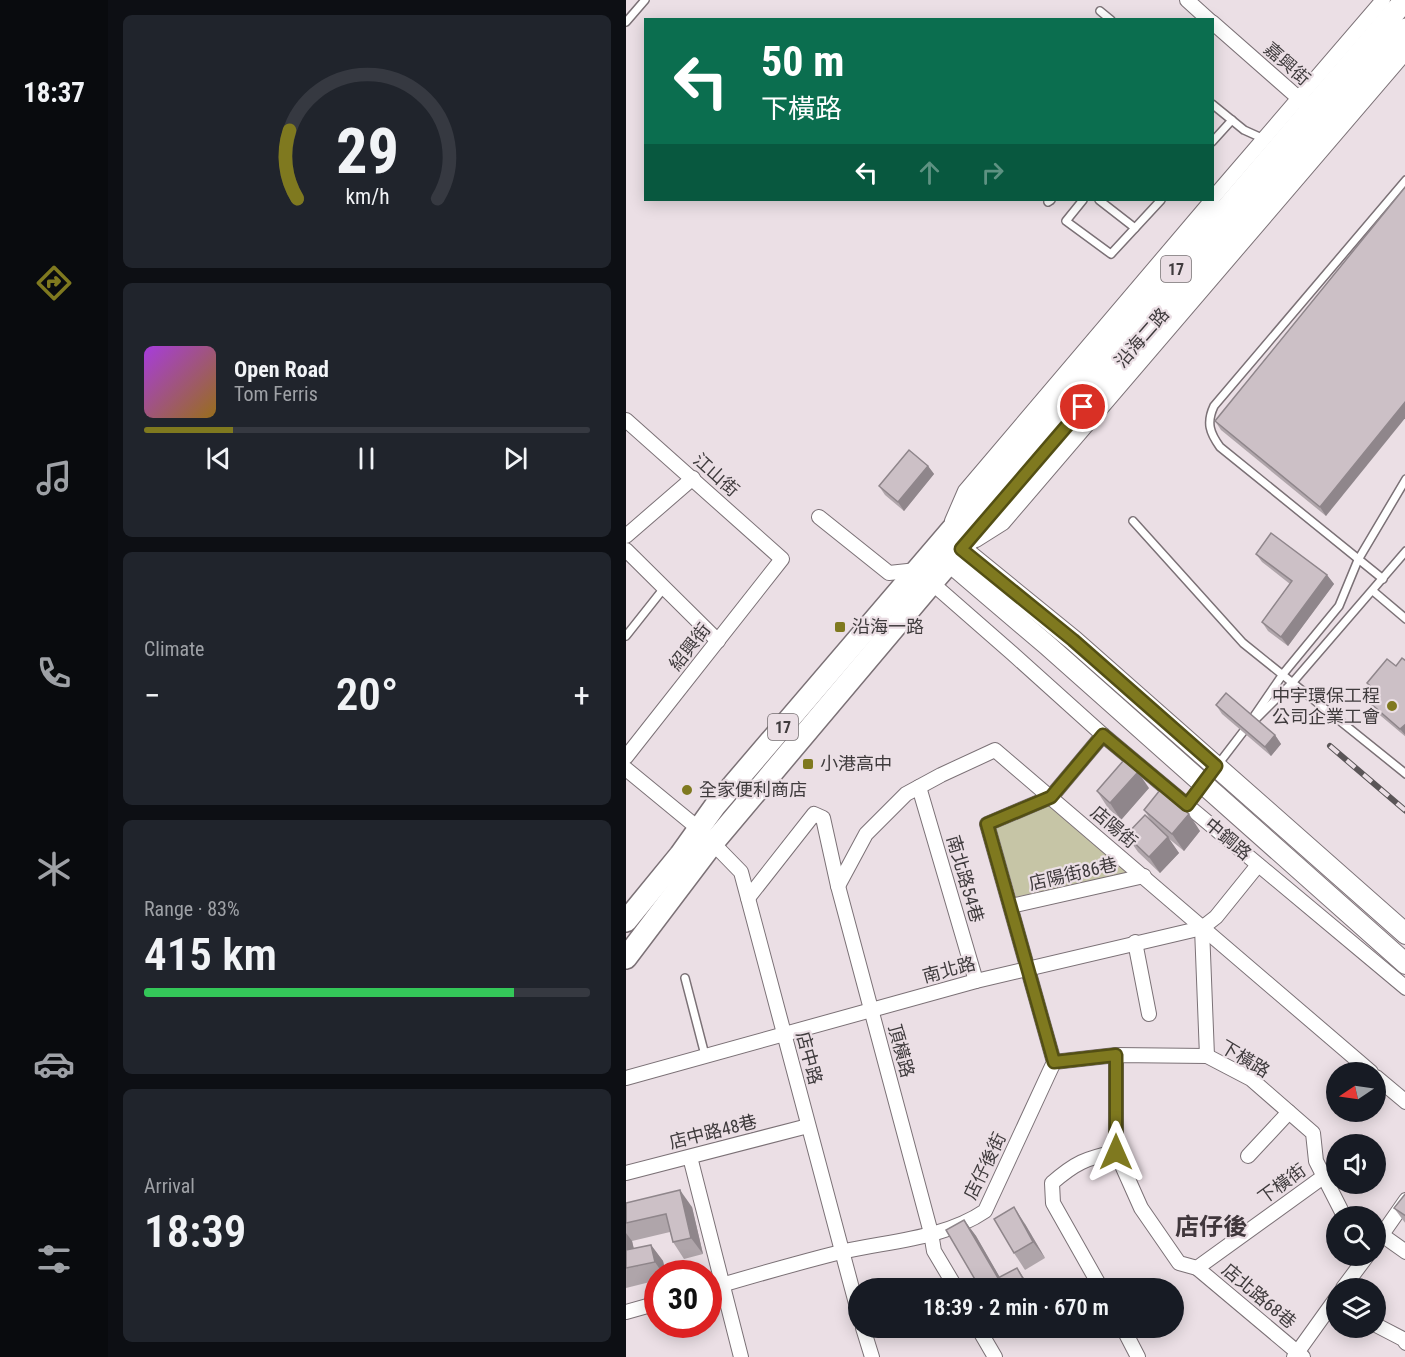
<!DOCTYPE html>
<html lang="en">
<head>
<meta charset="utf-8">
<style>
	body { margin:0; font-family:"Roboto Condensed","Noto Sans TC",sans-serif; background:#20242c; color:#f1f3f6; height:100vh; display:flex; flex-direction:column; font-size:22px; white-space:nowrap }
	* { box-sizing:border-box; margin:0 }
	p { font-size:20px; color:#9ea1a6 }
	.icon { flex:none; width:33px; height:33px; fill:none; stroke:currentColor; stroke-width:2; stroke-linecap:round; stroke-linejoin:round }
	.map { position:relative; flex:1; overflow:hidden }
	.drawer { display:flex; flex-direction:column; gap:15px; padding:15px; background:#0d0f14; width:518px }
	.drawer>* { flex:none }
	.banner { position:absolute; left:18px; top:18px; width:570px; height:183px; border-radius:0px; box-shadow:0 3px 15px #0003; background:#0b6e4f; color:#fff; overflow:hidden }
	.needle { width:39px; rotate:257deg }
	.buttons { position:absolute; left:700px; top:1062px; display:grid; gap:12px }
	.buttons a { display:grid; place-items:center; width:60px; height:60px; border-radius:50%; background:#171b24; box-shadow:0 3px 15px #0003; font-size:30px }
	.speed { position:absolute; left:18px; top:1260px; display:flex; gap:12px; font-size:30px; font-weight:700; text-align:center }
	.speed>* { display:grid; place-content:center; width:78px; height:78px; border-radius:50%; background:#171b24; box-shadow:0 3px 15px #0003; line-height:1 }
	.speed .limit { border:9px solid #d22; background:#fff; color:#111 }
	.pin { position:absolute; display:grid; place-items:center; width:51px; height:51px; color:#fff; margin:-26px; border:3px solid #fff; border-radius:50%; box-shadow:0 2px 6px #0007 }
	.me { position:absolute; width:66px; margin:-33px; rotate:0deg; stroke-linejoin:round; filter:drop-shadow(0 0 4px #0008) }
	.turn { display:flex; align-items:center; gap:21px; height:126px; padding:0 18px; font-size:27px }
	.turn .icon { width:78px; height:78px; stroke-width:2.5 }
	.turn b { display:block; font-size:42px; line-height:51px }
	.lanes { display:flex; align-items:center; height:57px; padding:0 18px; background:#0003; justify-content:center; gap:30px; direction:ltr }
	.lanes .off { opacity:.35 }
	.big { font-size:45px; font-weight:600; line-height:1.1 }
	.drawer .tile { flex:1; display:flex; flex-direction:column; justify-content:center; gap:9px; min-width:0; padding:0 21px; border-radius:9px; background:#20242c }
	.drawer .dial { align-items:center; gap:0 }
	.dial svg { height:156px; overflow:visible; fill:none; stroke:#363941; stroke-width:7; stroke-linecap:round; text-anchor:middle }
	.dial text { fill:#f1f3f6; stroke:none }
	.song { display:flex; align-items:center; gap:18px }
	.cover { width:72px; height:72px; border-radius:9px; background:linear-gradient(135deg,hsl(280 70% 55%),hsl(40 70% 35%)) }
	.played { height:6px; border-radius:3px; background:linear-gradient(90deg,#7f791f 20%,#363941 20%) }
	.keys { display:flex; justify-content:space-around; direction:ltr }
	.heat { display:flex; justify-content:space-between; align-items:center; font-size:33px; direction:ltr }
	.charge { height:9px; border-radius:4px; background:linear-gradient(90deg,#34c759 83%,#363941 0) }
	.trip { position:absolute; left:222px; top:1278px; width:336px; height:60px; border-radius:30px; background:#171b24; box-shadow:0 3px 15px #0003; font-weight:600; line-height:60px; text-align:center }
	main { display:flex; flex:1; min-height:0 }
	.tab-bar { display:flex; flex-direction:column; width:108px; justify-content:space-around; align-items:center; background:#090b0e; color:#9ea1a6 }
	.tab-bar .icon { width:42px; height:42px }
	.tab-bar .on { color:#7f791f }
	.tab-bar b { font-size:27px; color:#f1f3f6 }
	.map>svg:first-child { display:block }
</style>
</head>
<body>
<main>
<nav class="tab-bar">
<b>18:37</b>
<svg class="icon on" aria-label="directions" viewBox="0 0 24 24"><path d="M12 3l9 9-9 9-9-9zM9 14v-3h6M13 9l2 2-2 2"/></svg>
<svg class="icon" aria-label="music" viewBox="0 0 24 24"><path d="M9 18V5l10-2v13"/><circle cx="6" cy="18" r="3"/><circle cx="16" cy="16" r="3"/></svg>
<svg class="icon" aria-label="phone" viewBox="0 0 24 24"><path d="M5 4h4l2 5-3 2q2 4 5 5l2-3 5 2v4C11 20 4 13 5 4z"/></svg>
<svg class="icon" aria-label="climate" viewBox="0 0 24 24"><path d="M12 3v18M4 7l16 10M4 17L20 7"/></svg>
<svg class="icon" aria-label="car" viewBox="0 0 24 24"><path d="M5 17H2v-5l4-1 3-4h7l3 4 3 1v5h-3M9 17h6M6 11h13"/><circle cx="7" cy="17" r="2"/><circle cx="17" cy="17" r="2"/></svg>
<svg class="icon" aria-label="filters" viewBox="0 0 24 24"><path d="M4 7h16M4 17h16"/><circle cx="9" cy="7" r="2"/><circle cx="15" cy="17" r="2"/></svg>
</nav>
<section class="drawer">
<div class="tile dial"><svg viewBox="0 0 100 80">
<path d="M14 69A42 42 0 1 1 86 69"/>
<path d="M14 69A42 42 0 0 1 10 34" stroke="#7f791f"/>
<text x="50" y="56" font-size="32" font-weight="700">29</text>
<text x="50" y="72" font-size="11">km/h</text>
</svg></div>
<div class="tile">
<div class="song"><i class="cover"></i><div><b>Open Road</b><p>Tom Ferris</p></div></div>
<div class="played"></div>
<div class="keys"><svg class="icon" aria-label="previous" viewBox="0 0 24 24"><path d="M18 5L8 12l10 7zM5 5v14"/></svg><svg class="icon" aria-label="pause" viewBox="0 0 24 24"><path d="M8 5v14M16 5v14"/></svg><svg class="icon" aria-label="next" viewBox="0 0 24 24"><path d="M6 5l10 7-10 7zM19 5v14"/></svg></div>
</div>
<div class="tile"><p>Climate</p>
<div class="heat"><a>−</a><b class="big">20°</b><a>+</a></div>
</div>
<div class="tile"><p>Range · 83%</p><b class="big">415 km</b><div class="charge"></div></div>
<div class="tile"><p>Arrival</p><b class="big">18:39</b></div>
</section>
<div class="map">
<svg width="780" height="1357" viewBox="0 0 780 1357">
	<rect width="100%" height="100%" fill="#ebdfe5"/>
	<path fill="#c6c5a6" d="M424 805 505 873 390 897 369 827Z"/>
	<g fill="none" stroke-linecap="round" stroke-linejoin="round">
		<g stroke="#7b7176" stroke-width="10">
			<g id="lane">
				<path d="M474 11 485 20"/>
				<path d="M0 22 19 0"/>
				<path d="M586 104 618 130 638 139"/>
				<path d="M586 142 606 120"/>
				<path d="M457 200 440 221 485 254 535 200"/>
				<path d="M473 200 509 228"/>
				<path d="M422 202 425 200"/>
				<path d="M507 521 617 643 780 774"/>
				<path d="M757 579 594 447C584 433 580 423 588 406L780 180"/>
				<path d="M747 591 780 619"/>
				<path d="M0 636 38 588"/>
				<path d="M629 720 667 682 780 551"/>
				<path d="M561 805 620 728 657 674 713 606 732 560 780 479"/>
				<path d="M59 978 79 1055"/>
			</g>
		</g>
		<g stroke="#7b7176" stroke-width="16">
			<g id="street">
				<path d="M561 0 583 20"/>
				<path d="M586 22 677 102"/>
				<path d="M586 199 757 0"/>
				<path d="M0 420 156 559 0 757"/>
				<path d="M193 517 263 573 291 570 387 654 477 735 780 988"/>
				<path d="M326 521 339 491 586 200"/>
				<path d="M0 536 67 478"/>
				<path d="M350 540 377 523 780 52"/>
				<path d="M0 550 92 641"/>
				<path d="M0 769 73 829 115 872 232 1311"/>
				<path d="M293 787 350 981"/>
				<path d="M212 886 240 834 280 794 315 775 369 750 745 1072"/>
				<path d="M122 898 188 814 197 818 212 886 305 1233 308 1251 330 1288"/>
				<path d="M385 906 518 876"/>
				<path d="M576 928 581 1056"/>
				<path d="M509 942 523 1014"/>
				<path d="M490 1055V1152L515 1208 553 1263 571 1268 697 1177"/>
				<path d="M428 1062 490 1055 581 1056 625 1079 687 1133 690 1161 718 1216"/>
				<path d="M750 1077 780 1102"/>
				<path d="M0 1078 350 981 576 928 590 917 632 865"/>
				<path d="M622 1156 663 1112"/>
				<path d="M64 1157 115 1357"/>
				<path d="M0 1173 182 1126"/>
				<path d="M756 1235 780 1252"/>
				<path d="M750 1243 780 1200"/>
				<path d="M571 1268 677 1357"/>
				<path d="M475 1288 427 1203 426 1183C449 1163 460 1158 490 1152"/>
				<path d="M717 1288 741 1256"/>
				<path d="M82 1289C126 1276 171 1263 215 1252 262 1241 318 1239 359 1211L428 1062 361 824 425 797 477 735"/>
				<path d="M0 1312 32 1303"/>
				<path d="M750 1325 777 1339 780 1343"/>
				<path d="M237 1328 246 1357"/>
				<path d="M352 1328 369 1357"/>
				<path d="M497 1328 512 1357"/>
				<path d="M668 1357 711 1297"/>
			</g>
		</g>
		<g stroke="#7b7176" stroke-width="22">
			<g id="secondary">
				<path d="M323 539 447 640 780 934"/>
				<path d="M313 553 421 645 780 964"/>
			</g>
		</g>
		<g stroke="#7b7176" stroke-width="24">
			<g id="primary">
				<path d="M0 921 54 855 89 806 779 0"/>
				<path d="M0 958 87 843 306 583 780 29"/>
			</g>
		</g>
		<use href="#lane" stroke="#fff" stroke-width="7"/>
		<use href="#street" stroke="#fff" stroke-width="14"/>
		<use href="#secondary" stroke="#fff" stroke-width="20"/>
		<use href="#primary" stroke="#fff" stroke-width="21"/>
		<g stroke="#5a5557" stroke-width="6">
			<path id="rail" d="M704 746 780 811"/>
		</g>
		<use href="#rail" stroke="#ebdfe5" stroke-width="4" stroke-dasharray="11" stroke-linecap="butt"/>
	</g>
	<g fill="#afa5aa">
		<path d="M780 186 700 516 595 430 589 421Z"/>
		<path d="M302 466 308 474 278 511 259 495 253 486Z"/>
		<path d="M630 554 701 575 708 584 662 646 642 631 636 622 664 584 636 562Z"/>
		<path d="M780 661V737L749 711 743 702 750 694 741 683Z"/>
		<path d="M590 705 649 735 655 744 645 756 596 714Z"/>
		<path d="M523 788 495 820 482 808 471 791Z"/>
		<path d="M518 810 574 831 558 851 542 838 553 853 534 873 512 852 500 835 526 822Z"/>
		<path d="M780 1193V1224L768 1208Z"/>
		<path d="M0 1203 66 1207 77 1254 58 1259 47 1242 44 1232 6 1241 8 1249 25 1245 37 1261 40 1274H32V1280L0 1288Z"/>
		<path d="M338 1220 350 1236 374 1278 402 1284 405 1288H354Z"/>
		<path d="M399 1224 419 1258 399 1270 388 1253Z"/>
	</g>
	<g fill="#8f868b">
		<path d="M780 401V417L700 516 694 507Z"/>
		<path d="M302 466 308 474 278 511 272 502Z"/>
		<path d="M701 575 708 584 662 646 655 637Z"/>
		<path d="M780 724V736L774 729Z"/>
		<path d="M649 735 655 744 645 756 639 747Z"/>
		<path d="M512 772 523 788 495 820 484 803Z"/>
		<path d="M563 814 574 831 558 851 546 834Z"/>
		<path d="M542 837 553 853 534 873 523 857Z"/>
		<path d="M54 1190 66 1207 77 1254 65 1238Z"/>
		<path d="M388 1207 399 1224 419 1258 407 1242Z"/>
		<path d="M338 1220 350 1236 380 1288 372 1278Z"/>
		<path d="M0 1233 6 1241 12 1267 0 1250Z"/>
		<path d="M25 1245 37 1261 40 1274H37L29 1262Z"/>
		<path d="M391 1268 402 1284 405 1288H403L400 1284Z"/>
	</g>
	<g fill="#ccc0c6" stroke="#8f868b" stroke-width="1.5">
		<path d="M780 186V401L694 507 589 421Z"/>
		<path d="M283 450 302 466 272 502 253 486Z"/>
		<path d="M645 533 701 575 655 637 636 622 666 581 630 554Z"/>
		<path d="M776 658 780 661V724L774 729 743 702 751 692 741 683 761 659 770 666Z"/>
		<path d="M600 693 649 735 639 747 590 705Z"/>
		<path d="M498 760 512 772 484 803 471 791Z"/>
		<path d="M534 790 563 814 546 834 518 810Z"/>
		<path d="M519 815 542 837 523 857 500 835Z"/>
		<path d="M54 1190 65 1238 47 1242 40 1214 0 1223V1203Z"/>
		<path d="M780 1193V1216L768 1208Z"/>
		<path d="M388 1207 407 1242 388 1253 368 1219Z"/>
		<path d="M338 1220 372 1278 391 1268 400 1284 392 1288H354L320 1230Z"/>
		<path d="M25 1245 29 1262 0 1268V1249V1250Z"/>
	</g>
	<g fill="none" stroke-linecap="round" stroke-linejoin="round">
		<g stroke="#534f14" stroke-width="15">
			<path id="route" d="M457 407 335 549 447 640 590 766 561 805 477 735 425 797 361 824 428 1062 490 1055V1152"/>
		</g>
		<use href="#route" stroke="#7f791f" stroke-width="10"/>
	</g>
	<g fill="#7f791f" stroke="#ebdfe5" stroke-width="2">
		<rect x="208" y="621" width="12" height="12" rx="3"/>
		<circle cx="766" cy="706" r="6"/>
		<rect x="176" y="758" width="12" height="12" rx="3"/>
		<circle cx="61" cy="790" r="6"/>
	</g>
	<g text-anchor="middle" stroke-width="4.5" stroke-linejoin="round" paint-order="stroke">
		<g fill="#ebdfe5" stroke="#736c6f" stroke-width="1.5">
			<rect x="535" y="256" width="30" height="26" rx="4.5"/>
			<rect x="142" y="714" width="30" height="26" rx="4.5"/>
		</g>
		<g font-size="16" font-weight="bold" fill="#3f3b3d">
			<text x="550" y="275">17</text>
			<text x="157" y="733">17</text>
		</g>
		<g font-size="18" fill="#3f3b3d" stroke="#ebdfe5">
			<text transform="translate(661 64) rotate(41)" y="6">嘉興街</text>
			<text transform="translate(516 338) rotate(-49)" y="6">沿海二路</text>
			<text transform="translate(90 475) rotate(42)" y="6">江山街</text>
			<text transform="translate(64 647) rotate(-52)" y="6">紹興街</text>
			<text transform="translate(488 827) rotate(40)" y="6">店陽街</text>
			<text transform="translate(602 839) rotate(40)" y="6">中鋼路</text>
			<text transform="translate(447 874) rotate(-13)" y="6">店陽街86巷</text>
			<text transform="translate(339 879) rotate(74)" y="6">南北路54巷</text>
			<text transform="translate(323 970) rotate(-15)" y="6">南北路</text>
			<text transform="translate(275 1051) rotate(75)" y="6">頂橫路</text>
			<text transform="translate(183 1058) rotate(75)" y="6">店中路</text>
			<text transform="translate(619 1059) rotate(31)" y="6">下橫路</text>
			<text transform="translate(87 1132) rotate(-14)" y="6">店中路48巷</text>
			<text transform="translate(359 1166) rotate(-64)" y="6">店仔後街</text>
			<text transform="translate(656 1184) rotate(-36)" y="6">下橫街</text>
			<text transform="translate(633 1296) rotate(40)" y="6">店北路68巷</text>
		</g>
		<g font-size="18" fill="#3f3b3d" stroke="#ebdfe5" text-anchor="start">
			<text x="226" y="633">沿海一路</text>
			<text x="754" y="702" text-anchor="end">中宇環保工程<tspan x="754" dy="21">公司企業工會</tspan></text>
			<text x="194" y="770">小港高中</text>
			<text x="73" y="796">全家便利商店</text>
		</g>
		<g font-size="24" font-weight="bold" fill="#40373c" stroke="#ebdfe5">
			<text x="585" y="1235">店仔後</text>
		</g>
	</g>
</svg>
<div class="buttons">
<a><svg class="needle" viewBox="-14 -14 28 28"><path d="M0-13l5 13h-10z" fill="#e53935"/><path d="M0 13l5-13h-10z" fill="#9ea1a6"/></svg></a>
<a><svg class="icon" aria-label="sound" viewBox="0 0 24 24"><path d="M4 9h4l5-4v14l-5-4H4zM17 9q2 3 0 6"/></svg></a>
<a><svg class="icon" aria-label="search" viewBox="0 0 24 24"><circle cx="10" cy="10" r="6"/><path d="M15 15l6 6"/></svg></a>
<a><svg class="icon" aria-label="layers" viewBox="0 0 24 24"><path d="M12 4l9 5-9 5-9-5zM3 14l9 5 9-5"/></svg></a>
</div>
<div class="speed"><div class="limit">30</div></div>
<div class="pin" style="left:457px;top:407px;background:#d93025"><svg class="icon" aria-label="arrive" viewBox="0 0 24 24"><path d="M6 21V4h12l-3 4 3 4H6"/></svg></div>
<svg class="me" style="left:490px;top:1152px" viewBox="-20 -20 40 40"><path d="M0-17L14 15 0 8-14 15z" fill="#7f791f" stroke="#fff" stroke-width="4"/></svg>
<div class="trip">18:39 · 2 min · 670 m</div>
<div class="banner">
<div class="turn"><svg class="icon" aria-label="left" viewBox="0 0 24 24"><path d="M17 20v-9H6M10 6l-5 5 5 5"/></svg><div><b>50 m</b>下橫路</div></div>
<div class="lanes"><svg class="icon" aria-label="left" viewBox="0 0 24 24"><path d="M17 20v-9H6M10 6l-5 5 5 5"/></svg><svg class="icon off" aria-label="ahead" viewBox="0 0 24 24"><path d="M12 20V5M6 11l6-6 6 6"/></svg><svg class="icon off" aria-label="right" viewBox="0 0 24 24"><path d="M7 20v-9h11M14 6l5 5-5 5"/></svg></div>
</div>
</div>
</main>
</body>
</html>
